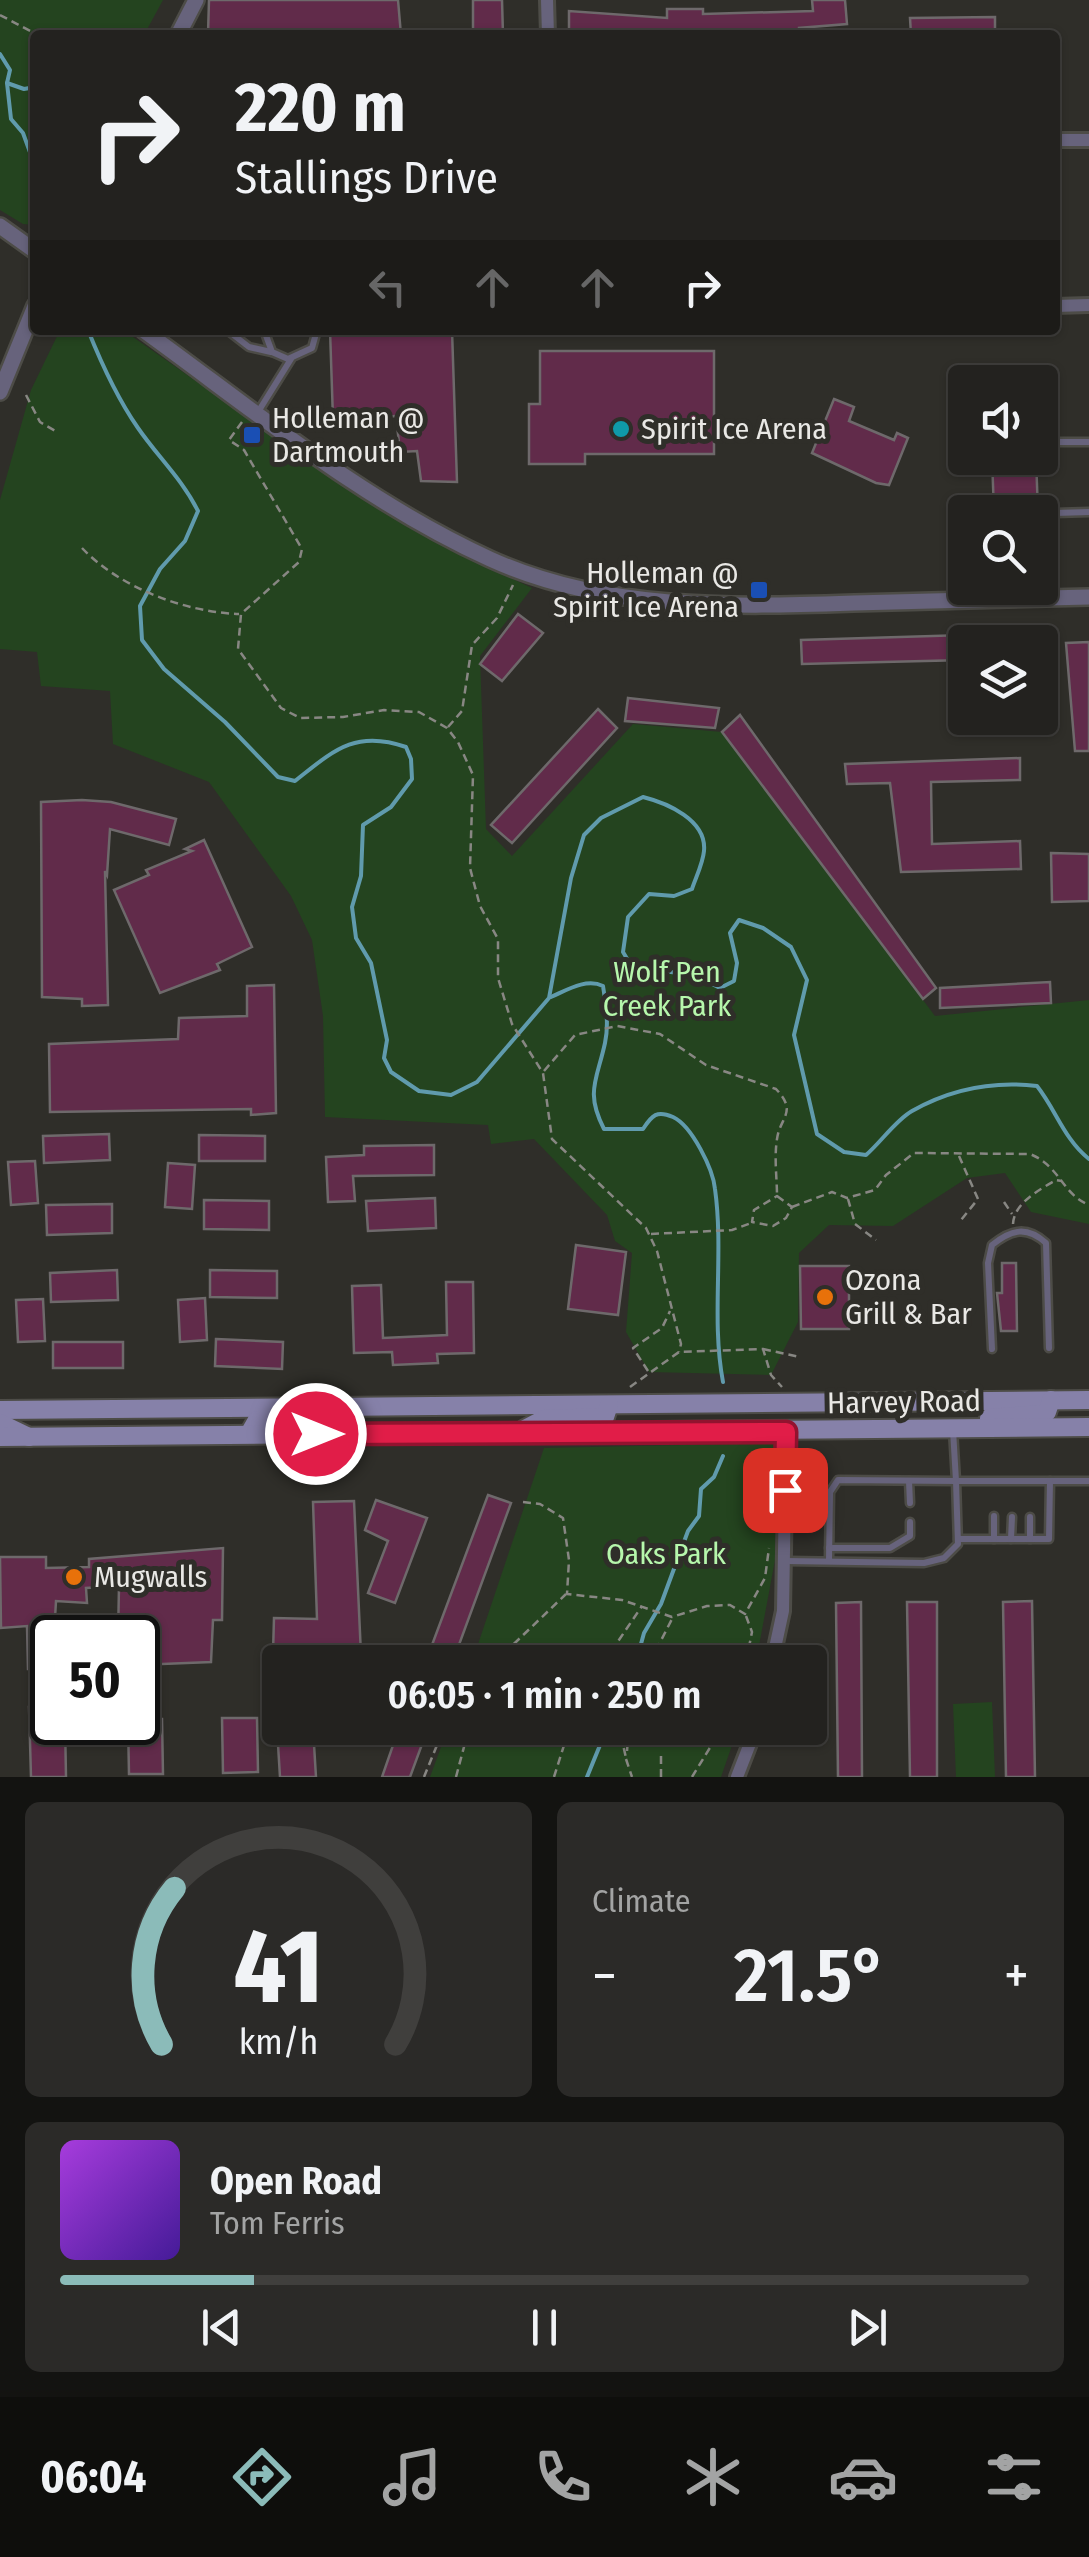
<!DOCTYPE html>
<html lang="en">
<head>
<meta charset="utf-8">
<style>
	body { margin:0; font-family:"Fira Sans Condensed",sans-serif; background:#2b2a28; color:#f1f3f6; height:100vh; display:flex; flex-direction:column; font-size:38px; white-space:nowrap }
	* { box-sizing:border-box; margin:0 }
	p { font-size:32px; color:#a3a4a4 }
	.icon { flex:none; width:55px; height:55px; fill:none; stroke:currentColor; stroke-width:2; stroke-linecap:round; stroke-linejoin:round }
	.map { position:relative; height:1777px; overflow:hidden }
	.drawer { display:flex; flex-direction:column; gap:25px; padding:25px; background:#131311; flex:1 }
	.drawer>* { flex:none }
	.hud { position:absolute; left:30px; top:30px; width:1030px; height:305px; border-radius:10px; box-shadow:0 2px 8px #0004,0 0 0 2px #403f3d; background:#23221f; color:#f1f3f6; overflow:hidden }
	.buttons { position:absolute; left:948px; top:365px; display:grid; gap:20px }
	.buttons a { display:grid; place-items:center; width:110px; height:110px; border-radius:10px; background:#23221f; box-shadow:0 2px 8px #0004,0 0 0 2px #403f3d; font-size:50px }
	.speed { position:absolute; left:30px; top:1615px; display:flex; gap:20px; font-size:50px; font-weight:700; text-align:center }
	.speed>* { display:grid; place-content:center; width:130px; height:130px; border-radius:50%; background:#23221f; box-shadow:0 2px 8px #0004,0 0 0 2px #403f3d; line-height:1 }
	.speed .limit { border:5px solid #111; border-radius:15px; background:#fff; color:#111 }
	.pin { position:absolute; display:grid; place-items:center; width:85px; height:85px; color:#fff; margin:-42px; border-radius:20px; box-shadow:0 5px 15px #0006 }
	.me { position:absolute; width:110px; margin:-55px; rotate:90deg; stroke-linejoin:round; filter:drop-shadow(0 0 8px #0008) }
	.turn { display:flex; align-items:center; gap:35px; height:210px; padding:0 40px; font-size:45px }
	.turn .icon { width:130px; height:130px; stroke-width:2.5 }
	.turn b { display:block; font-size:70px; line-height:85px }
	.lanes { display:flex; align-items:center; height:95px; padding:0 40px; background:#0003; justify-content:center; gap:50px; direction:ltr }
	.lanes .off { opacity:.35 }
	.big { font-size:75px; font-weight:600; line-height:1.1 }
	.drawer .tile { flex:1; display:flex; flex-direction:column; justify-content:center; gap:15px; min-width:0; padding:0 35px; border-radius:15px; background:#2b2a28 }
	.drawer .dial { align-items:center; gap:0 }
	.dial svg { height:260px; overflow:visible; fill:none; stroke:#403f3d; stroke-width:7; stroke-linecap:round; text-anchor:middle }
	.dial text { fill:#f1f3f6; stroke:none }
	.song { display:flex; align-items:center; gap:30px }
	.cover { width:120px; height:120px; border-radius:15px; background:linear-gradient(135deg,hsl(280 70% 55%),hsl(260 70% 35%)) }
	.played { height:10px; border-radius:5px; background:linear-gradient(90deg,#8bbbb9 20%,#403f3d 20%) }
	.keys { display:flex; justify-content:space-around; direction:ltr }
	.heat { display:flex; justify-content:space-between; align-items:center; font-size:55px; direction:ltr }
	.drawer .tiles { flex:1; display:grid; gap:25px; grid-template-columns:1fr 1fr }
	.tile:last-child { grid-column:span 2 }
	.trip { position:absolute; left:262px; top:1645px; width:565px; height:100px; border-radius:10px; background:#23221f; box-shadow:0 2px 8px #0004,0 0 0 2px #403f3d; font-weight:600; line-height:100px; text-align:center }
	.tab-bar { display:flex; height:160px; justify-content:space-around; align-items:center; background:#0e0e0c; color:#a3a4a4 }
	.tab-bar .icon { width:70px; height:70px }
	.tab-bar .on { color:#8bbbb9 }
	.tab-bar b { font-size:45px; color:#f1f3f6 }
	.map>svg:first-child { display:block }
</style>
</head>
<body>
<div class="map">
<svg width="1089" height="1777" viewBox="0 0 1089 1777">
	<rect width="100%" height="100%" fill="#2f2e29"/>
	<g fill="#24441f">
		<path d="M0 0H163L144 35H35V225L23 224 0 210Z"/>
		<path d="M60 330H119L133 337 383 512 461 555 532 588 480 656 486 829 512 856 633 724 722 732 935 1016 1089 1000V1224L1031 1212 1005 1173 967 1178 893 1226 829 1225 799 1253 798 1322 771 1375 649 1372 626 1332 632 1253 615 1241 607 1215 534 1139 491 1144 488 1125 325 1117 323 1016 312 940 291 896 209 782 113 744 110 691 41 686 37 652 0 649V500L31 390Z"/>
		<path d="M776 1443 775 1560 756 1662H472L544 1448Z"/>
		<path d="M992 1702 995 1777H956L953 1704Z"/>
		<path d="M448 1728H738L721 1777H430Z"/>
	</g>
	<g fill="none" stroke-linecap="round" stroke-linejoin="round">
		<g stroke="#609bad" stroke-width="4">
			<path d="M0 54 10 70 7 83 11 119 23 133 35 166"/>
			<path d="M7 83 24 89 35 87"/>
			<path d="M88 330C102 365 117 398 138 428 158 457 182 479 198 511L185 541 160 569 140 606 142 640 164 669 225 722 278 777 295 781C333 751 355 729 406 747L411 759 412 779 391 807 363 825 361 876 352 907 356 938 371 963 387 1040 384 1058 391 1072 419 1091 451 1095 477 1082 549 998 571 878 584 835 601 818 643 797C667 803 707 820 704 851 703 863 696 877 692 889L674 896 649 894 628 917 623 952 632 967 694 975 720 988 734 981 737 963 730 933 739 920 763 928 791 947 807 980 794 1035 817 1134 844 1152 866 1155C881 1142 896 1120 912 1111 951 1089 994 1081 1037 1086 1056 1110 1064 1139 1089 1159"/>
			<path d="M551 997C567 990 586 978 603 986 606 1005 609 1025 605 1043 597 1080 585 1092 604 1129H643C652 1115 657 1110 673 1117 692 1126 713 1169 715 1189 724 1254 711 1318 723 1382"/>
			<path d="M636 1662 644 1633 661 1604 688 1531 699 1516 701 1489 714 1477 723 1456"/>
			<path d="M587 1777 607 1728"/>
		</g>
	</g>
	<g fill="#612b4a" stroke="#6e696b" stroke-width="2.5">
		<path d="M209 0H398L401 35H208Z"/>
		<path d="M473 0H502L503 35H473Z"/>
		<path d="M812 0H845L847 24 799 28V35H569V11L667 18V9H703V14L813 11Z"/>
		<path d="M995 17V35H911L910 18Z"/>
		<path d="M330 330H452L457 482 421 481 417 451 400 452 396 416 333 419Z"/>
		<path d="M540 351H714V454H585V464H529V404H540Z"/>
		<path d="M834 399 854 407 849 421 894 440 897 433 908 438 889 485 876 483 812 453Z"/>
		<path d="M992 458H1036L1038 512H994Z"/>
		<path d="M518 614 543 633 502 681 480 664Z"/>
		<path d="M965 635V660L802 664 801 640Z"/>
		<path d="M1089 642V751H1075L1066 643Z"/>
		<path d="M628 698 719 708 715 728 625 721Z"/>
		<path d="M598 709 617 728 512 843 491 825Z"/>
		<path d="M740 715 936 988 923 999 722 732Z"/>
		<path d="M1020 758V780L931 782 932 844 1020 841 1021 869 901 872 890 783 847 784 845 764Z"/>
		<path d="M82 800 111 802 176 819 169 845 110 829 107 875 105 871 108 1005 82 1006V999L42 997 41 802Z"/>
		<path d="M204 840 252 947 217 964 220 970 160 993 114 890 149 875 146 870 192 851 185 849Z"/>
		<path d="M1051 853 1089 854V901L1052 902Z"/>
		<path d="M1050 982 1051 1003 940 1008V988Z"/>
		<path d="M274 985 276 1113 251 1115V1109L50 1112 49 1044 178 1039 179 1018 247 1016V986Z"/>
		<path d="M109 1134 110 1160 44 1163 43 1136Z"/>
		<path d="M199 1135 265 1136V1161H199Z"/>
		<path d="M434 1145V1175L353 1176 355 1201 328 1202 326 1157 364 1155V1146Z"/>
		<path d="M35 1161 38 1203 11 1205 8 1162Z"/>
		<path d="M168 1163 195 1165 192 1209 165 1207Z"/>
		<path d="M435 1198 436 1228 368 1231 366 1201Z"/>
		<path d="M204 1200 269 1201V1230L204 1229Z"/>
		<path d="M112 1204V1233L47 1235 46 1205Z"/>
		<path d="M576 1245 626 1252 618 1315 568 1309Z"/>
		<path d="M1002 1263H1016L1017 1331H1001L997 1293H1002Z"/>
		<path d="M800 1266H849V1329H801Z"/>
		<path d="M117 1270 118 1300 51 1302 50 1273Z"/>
		<path d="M210 1270 277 1271V1298L210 1297Z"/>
		<path d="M446 1282H473L474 1353 437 1354 438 1363 393 1365 392 1352 354 1353 352 1286 381 1285 383 1338 447 1335Z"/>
		<path d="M205 1298 207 1340 180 1342 178 1300Z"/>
		<path d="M43 1299 45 1341 18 1342 16 1300Z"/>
		<path d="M216 1339 283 1342 282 1369 215 1366Z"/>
		<rect x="53" y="1342" width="70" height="26"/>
		<path d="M488 1495 511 1503 456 1653 432 1645Z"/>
		<path d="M376 1500 427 1518 395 1603 368 1593 388 1541 365 1530Z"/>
		<path d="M354 1501 361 1655 273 1653 274 1618 317 1619 313 1502Z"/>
		<path d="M223 1548 222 1620H213L211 1662 138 1665V1638H118L119 1586 86 1588 87 1603 56 1601 52 1669H28L27 1626 1 1628 0 1557H46V1568L89 1567V1559Z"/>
		<path d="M1032 1601 1035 1777H1006L1003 1602Z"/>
		<path d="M861 1602 862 1777H838L836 1603Z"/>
		<path d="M907 1602H937V1777H910Z"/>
		<path d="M52 1706V1722H65L66 1777H31L29 1707Z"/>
		<path d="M222 1718H257L258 1772 223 1773Z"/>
		<path d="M138 1719H162L163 1774H129L128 1722Z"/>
		<path d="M277 1728H313L316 1777H280Z"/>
		<path d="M399 1728H428L410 1777H382Z"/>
	</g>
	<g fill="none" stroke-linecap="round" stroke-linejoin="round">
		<g stroke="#4d4c47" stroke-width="11">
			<g id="service">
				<path d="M227 330 249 347 271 352"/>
				<path d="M264 330 272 352 288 359 312 348 317 330"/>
				<path d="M258 412 291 359"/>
				<path d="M1056 442H1089"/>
				<path d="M1055 513 1089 512"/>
				<path d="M992 1349 988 1263 992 1245C1012 1229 1027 1226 1046 1243L1049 1348"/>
				<path d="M953 1430 956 1481H1089"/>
				<path d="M909 1481 910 1503"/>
				<path d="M958 1539H1049L1050 1481"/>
				<path d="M994 1539V1516"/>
				<path d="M1011 1539 1012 1517"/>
				<path d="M1030 1539V1517"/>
				<path d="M829 1548H890L910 1536V1522"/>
				<path d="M786 1561 924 1563 944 1558 958 1544 956 1481 838 1480 830 1492 829 1560"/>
			</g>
		</g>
		<g stroke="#4d4c47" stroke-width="18">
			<g id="minor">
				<path d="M547 0 548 35"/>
				<path d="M1055 140H1089"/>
				<path d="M1055 306 1089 305"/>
				<path d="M772 1662 783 1611 786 1431"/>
				<path d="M737 1777 756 1728"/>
			</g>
		</g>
		<g stroke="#4d4c47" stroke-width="20">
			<g id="tertiary">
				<path d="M178 35 196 0"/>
				<path d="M0 226 35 251"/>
				<path d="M143 330C255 411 363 501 490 559 604 611 732 607 854 603 933 601 1011 599 1089 597"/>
				<path d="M0 392 35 306"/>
			</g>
		</g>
		<g stroke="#4d4c47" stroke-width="22">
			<g id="secondary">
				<path d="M0 1410 1089 1400"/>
				<path d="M989 1418 1041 1414 1047 1412 1051 1400"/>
				<path d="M0 1423 29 1437"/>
				<path d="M525 1429 544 1419 605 1417 609 1405"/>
				<path d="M249 1434 257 1420H328L342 1406"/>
				<path d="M0 1437 1089 1427"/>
			</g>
		</g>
		<g stroke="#888783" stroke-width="2.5" stroke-dasharray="8 5" stroke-linecap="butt">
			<path d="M0 15 38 35"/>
			<path d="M26 395 40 422 57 432"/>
			<path d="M242 422 229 440 244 450 302 549 299 562 241 614 238 649 281 708 300 718 343 717 384 710 419 712 447 728 458 742 473 775 470 868 480 906 498 939V978L512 1024 543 1073 552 1139 646 1228 657 1251 681 1344 679 1352"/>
			<path d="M82 548C120 588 185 612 239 614"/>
			<path d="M448 727 462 711 472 645 497 618 513 585"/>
			<path d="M544 1071 575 1035 617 1026 660 1034 706 1065 776 1089C798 1112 780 1117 777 1139 774 1158 777 1178 777 1196"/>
			<path d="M959 1156 978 1199 961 1220"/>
			<path d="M777 1196 792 1207 786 1218 773 1226 752 1222 754 1210Z"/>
			<path d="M848 1199 855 1224 876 1240"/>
			<path d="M1004 1202 1012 1214"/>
			<path d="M792 1207 832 1192 847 1198 875 1190 886 1175 914 1153 1030 1154C1060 1166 1062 1194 1089 1205"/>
			<path d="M1013 1224C1014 1203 1039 1190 1056 1180L1062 1181"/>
			<path d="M651 1234 732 1230 751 1223"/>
			<path d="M763 1349 800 1357"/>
			<path d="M648 1371 633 1348 662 1328 670 1311"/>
			<path d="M630 1387 679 1352 763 1349 771 1375 782 1387"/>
			<path d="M770 1452V1495"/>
			<path d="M523 1502 540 1504 563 1518 569 1560 567 1594 622 1600 672 1617 707 1606 730 1605 745 1614 765 1578 769 1548"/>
			<path d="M746 1616 752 1632 746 1662"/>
			<path d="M495 1662 566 1594"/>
			<path d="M604 1662 642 1606"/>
			<path d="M650 1662 672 1619"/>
			<path d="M565 1728 566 1737"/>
			<path d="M627 1751 629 1728"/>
			<path d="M626 1759 632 1777"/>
			<path d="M424 1777 444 1728"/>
			<path d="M456 1777 469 1728"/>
			<path d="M554 1777 566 1739 622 1740 626 1758"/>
			<path d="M661 1777V1751"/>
			<path d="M692 1777 722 1728"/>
		</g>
		<use href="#service" stroke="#67637c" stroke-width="6"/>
		<use href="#minor" stroke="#67637c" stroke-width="12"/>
		<use href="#tertiary" stroke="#67637c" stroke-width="15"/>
		<use href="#secondary" stroke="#8681a9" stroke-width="18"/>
	</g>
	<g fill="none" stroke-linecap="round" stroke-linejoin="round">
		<g stroke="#92132f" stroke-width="25">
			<path id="route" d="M316 1434 786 1432 785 1490"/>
		</g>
		<use href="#route" stroke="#e11d48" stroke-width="18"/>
	</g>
	<circle fill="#0f9aa8" stroke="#2f2e29" stroke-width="4" cx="621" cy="429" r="10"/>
	<g fill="#1a4fb4" stroke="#2f2e29" stroke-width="4">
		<rect x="242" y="425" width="20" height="20" rx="5"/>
		<rect x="749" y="580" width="20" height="20" rx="5"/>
	</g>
	<g fill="#e8710a" stroke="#2f2e29" stroke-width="4">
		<circle cx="825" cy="1297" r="10"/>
		<circle cx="74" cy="1577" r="10"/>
	</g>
	<g text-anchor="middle" stroke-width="10" stroke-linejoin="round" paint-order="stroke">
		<g font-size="30" fill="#e9e8e5" stroke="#2f2e29" text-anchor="start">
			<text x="272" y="428">Holleman @<tspan x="272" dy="34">Dartmouth</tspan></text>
			<text x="641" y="439">Spirit Ice Arena</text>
			<text x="739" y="583" text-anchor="end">Holleman @<tspan x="739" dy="34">Spirit Ice Arena</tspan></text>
			<text x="845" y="1290">Ozona<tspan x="845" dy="34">Grill &amp; Bar</tspan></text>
			<text x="94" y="1587">Mugwalls</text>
		</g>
		<g font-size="30" fill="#b6f7ac" stroke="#2f2e29">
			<text x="667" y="982">Wolf Pen<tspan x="667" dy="34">Creek Park</tspan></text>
			<text x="666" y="1564">Oaks Park</text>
		</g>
		<g font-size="30" fill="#e9e8e5" stroke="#2f2e29">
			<text transform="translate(904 1402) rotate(-1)" y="10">Harvey Road</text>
		</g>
	</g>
</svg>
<div class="buttons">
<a><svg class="icon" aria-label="sound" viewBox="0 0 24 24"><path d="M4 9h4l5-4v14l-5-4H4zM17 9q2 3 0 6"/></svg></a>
<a><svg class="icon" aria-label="search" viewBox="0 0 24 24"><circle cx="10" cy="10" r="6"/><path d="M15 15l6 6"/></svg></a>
<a><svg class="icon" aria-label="layers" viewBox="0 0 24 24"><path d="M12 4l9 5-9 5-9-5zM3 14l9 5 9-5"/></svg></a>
</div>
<div class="speed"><div class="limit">50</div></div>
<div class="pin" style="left:785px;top:1490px;background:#d93025"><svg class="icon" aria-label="arrive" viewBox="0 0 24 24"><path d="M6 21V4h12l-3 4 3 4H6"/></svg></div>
<svg class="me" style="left:316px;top:1434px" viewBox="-20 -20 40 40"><circle r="17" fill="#e11d48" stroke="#fff" stroke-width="3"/><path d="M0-11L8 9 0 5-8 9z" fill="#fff"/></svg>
<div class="trip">06:05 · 1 min · 250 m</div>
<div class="hud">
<div class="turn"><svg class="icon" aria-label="right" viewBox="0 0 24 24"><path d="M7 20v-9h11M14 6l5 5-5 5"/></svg><div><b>220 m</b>Stallings Drive</div></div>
<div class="lanes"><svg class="icon off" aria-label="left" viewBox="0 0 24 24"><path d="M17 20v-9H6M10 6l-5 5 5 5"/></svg><svg class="icon off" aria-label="ahead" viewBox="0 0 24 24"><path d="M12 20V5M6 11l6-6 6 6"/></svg><svg class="icon off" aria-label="ahead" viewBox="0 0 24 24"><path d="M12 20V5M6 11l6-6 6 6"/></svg><svg class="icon" aria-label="right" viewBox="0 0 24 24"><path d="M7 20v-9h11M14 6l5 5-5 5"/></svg></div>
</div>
</div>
<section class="drawer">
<div class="tiles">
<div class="tile dial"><svg viewBox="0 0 100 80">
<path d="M14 69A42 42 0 1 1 86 69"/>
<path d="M14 69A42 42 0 0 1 18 21" stroke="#8bbbb9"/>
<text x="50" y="56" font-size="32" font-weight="700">41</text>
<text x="50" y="72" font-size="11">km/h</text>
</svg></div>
<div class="tile"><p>Climate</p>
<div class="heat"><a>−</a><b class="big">21.5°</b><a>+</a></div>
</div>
<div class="tile">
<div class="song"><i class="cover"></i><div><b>Open Road</b><p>Tom Ferris</p></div></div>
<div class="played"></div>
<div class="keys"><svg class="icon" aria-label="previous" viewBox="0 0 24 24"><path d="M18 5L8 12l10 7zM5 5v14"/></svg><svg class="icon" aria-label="pause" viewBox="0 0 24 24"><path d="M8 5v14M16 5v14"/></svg><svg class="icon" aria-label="next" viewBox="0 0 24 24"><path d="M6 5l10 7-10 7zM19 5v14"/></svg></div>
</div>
</div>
</section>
<nav class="tab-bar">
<b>06:04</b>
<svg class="icon on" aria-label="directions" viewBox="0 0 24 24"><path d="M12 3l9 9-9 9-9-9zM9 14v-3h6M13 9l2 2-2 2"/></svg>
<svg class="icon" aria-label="music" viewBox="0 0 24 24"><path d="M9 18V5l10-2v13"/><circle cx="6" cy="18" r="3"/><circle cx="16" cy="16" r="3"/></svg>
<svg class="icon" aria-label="phone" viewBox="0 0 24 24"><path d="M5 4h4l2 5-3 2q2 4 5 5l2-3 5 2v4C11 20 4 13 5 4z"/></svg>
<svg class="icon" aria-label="climate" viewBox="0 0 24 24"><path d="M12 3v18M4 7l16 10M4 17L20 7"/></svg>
<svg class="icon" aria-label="car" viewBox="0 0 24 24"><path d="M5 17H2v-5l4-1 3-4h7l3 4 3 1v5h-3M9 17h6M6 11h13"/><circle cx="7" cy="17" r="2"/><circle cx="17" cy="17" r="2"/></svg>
<svg class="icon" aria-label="filters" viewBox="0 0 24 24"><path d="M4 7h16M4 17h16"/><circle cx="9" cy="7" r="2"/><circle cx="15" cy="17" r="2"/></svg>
</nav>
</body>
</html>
